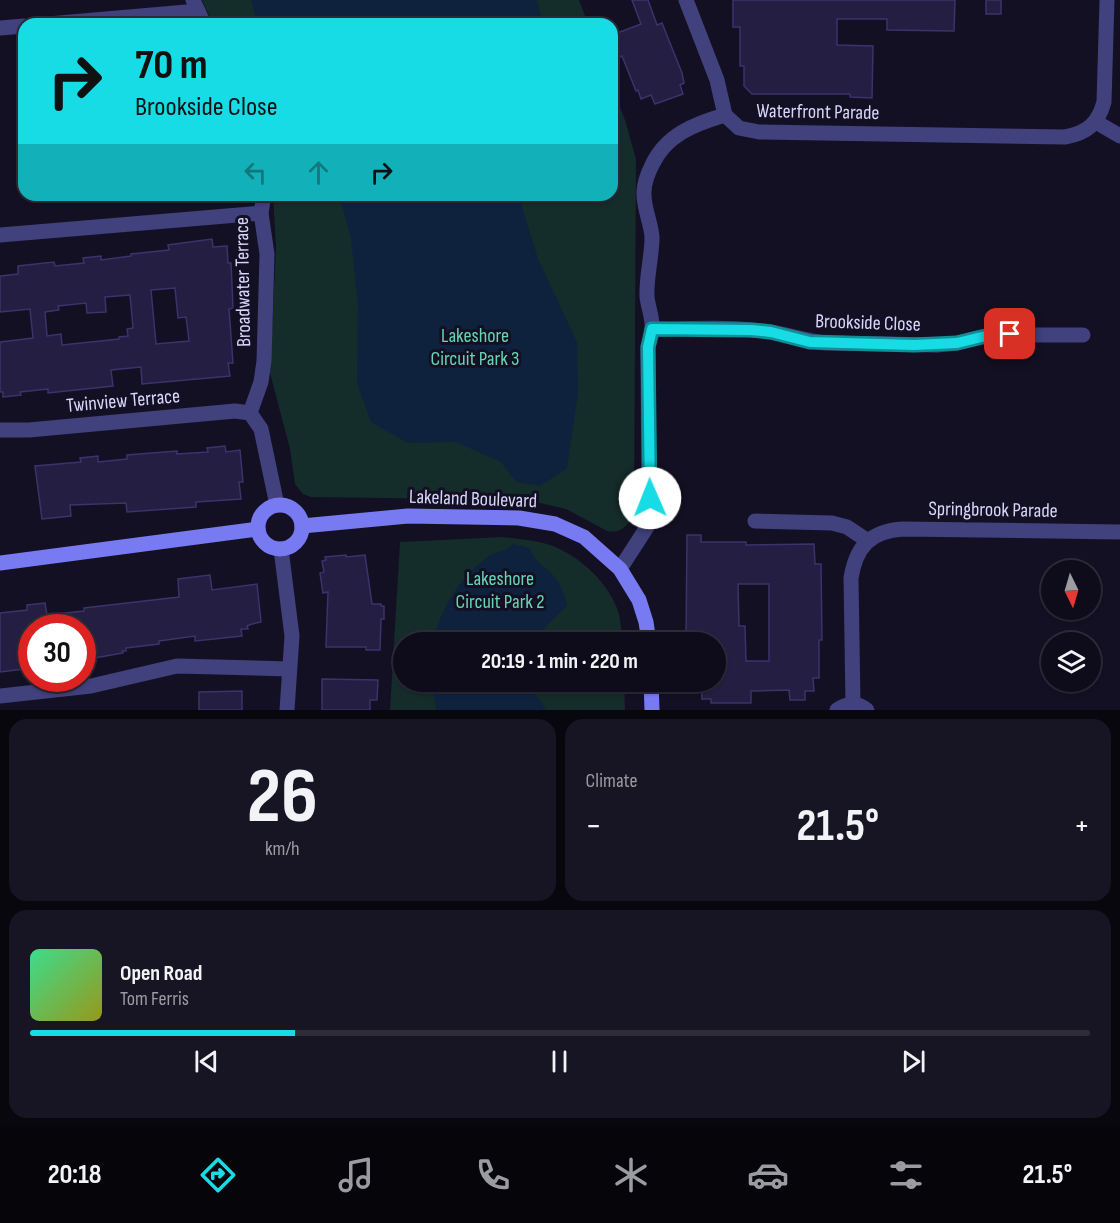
<!DOCTYPE html>
<html lang="en">
<head>
<meta charset="utf-8">
<style>
	body { margin:0; font-family:"Sofia Sans Condensed",sans-serif; background:#171523; color:#f1f3f6; height:100vh; display:flex; flex-direction:column; font-size:22px; white-space:nowrap }
	* { box-sizing:border-box; margin:0 }
	p { font-size:20px; color:#9b9ba2 }
	.icon { flex:none; width:33px; height:33px; fill:none; stroke:currentColor; stroke-width:2; stroke-linecap:round; stroke-linejoin:round }
	.map { position:relative; height:710px; overflow:hidden }
	.side { display:flex; flex-direction:column; gap:9px; padding:9px; background:#08070e; flex:1 }
	.side>* { flex:none }
	.top-card { position:absolute; left:18px; top:18px; width:600px; height:183px; border-radius:18px; box-shadow:0 2px 4px #0004,0 0 0 2px #2e2c39; background:#17dce6; color:#111; overflow:hidden }
	.needle { width:39px; rotate:175deg }
	.tools { position:absolute; left:1041px; top:560px; display:grid; gap:12px }
	.tools a { display:grid; place-items:center; width:60px; height:60px; border-radius:50%; background:#0e0c1a; box-shadow:0 2px 4px #0004,0 0 0 2px #2e2c39; font-size:30px }
	.speed { position:absolute; left:18px; top:614px; display:flex; gap:12px; font-size:30px; font-weight:700; text-align:center }
	.speed>* { display:grid; place-content:center; width:78px; height:78px; border-radius:50%; background:#0e0c1a; box-shadow:0 2px 4px #0004,0 0 0 2px #2e2c39; line-height:1 }
	.speed .limit { border:9px solid #d22; background:#fff; color:#111 }
	.pin { position:absolute; display:grid; place-items:center; width:51px; height:51px; color:#fff; margin:-26px; border-radius:12px; box-shadow:0 3px 9px #0006 }
	.me { position:absolute; width:66px; margin:-33px; rotate:359deg; stroke-linejoin:round; filter:drop-shadow(0 0 4px #0008) }
	.turn { display:flex; align-items:center; gap:21px; height:126px; padding:0 18px; font-size:27px }
	.turn .icon { width:78px; height:78px; stroke-width:2.5 }
	.turn b { display:block; font-size:42px; line-height:51px }
	.lanes { display:flex; align-items:center; height:57px; padding:0 18px; background:#0003; justify-content:center; gap:30px; direction:ltr }
	.lanes .off { opacity:.35 }
	.big { font-size:45px; font-weight:700; line-height:1.1 }
	.side .tile { flex:1; display:flex; flex-direction:column; justify-content:center; gap:9px; min-width:0; padding:0 21px; border-radius:18px; background:#171523 }
	.side .dial { align-items:center; gap:0 }
	.dial b { font-size:78px; line-height:1 }
	.song { display:flex; align-items:center; gap:18px }
	.cover { width:72px; height:72px; border-radius:9px; background:linear-gradient(135deg,hsl(150 70% 55%),hsl(60 70% 35%)) }
	.played { height:6px; border-radius:3px; background:linear-gradient(90deg,#17dce6 25%,#2e2c39 25%) }
	.keys { display:flex; justify-content:space-around; direction:ltr }
	.heat { display:flex; justify-content:space-between; align-items:center; font-size:33px; direction:ltr }
	.side .tiles { flex:1; display:grid; gap:9px; grid-template-columns:1fr 1fr }
	.tile:last-child { grid-column:span 2 }
	.trip { position:absolute; left:393px; top:632px; width:333px; height:60px; border-radius:30px; background:#0e0c1a; box-shadow:0 2px 4px #0004,0 0 0 2px #2e2c39; font-weight:700; line-height:60px; text-align:center }
	.dock { display:flex; height:96px; justify-content:space-around; align-items:center; background:#06050a; color:#9b9ba2 }
	.dock .icon { width:42px; height:42px }
	.dock .current { color:#17dce6 }
	.dock b { font-size:27px; color:#f1f3f6 }
	.map>svg:first-child { display:block }
</style>
</head>
<body>
<div class="map">
<svg width="1120" height="710" viewBox="0 0 1120 710">
	<rect width="100%" height="100%" fill="#131023"/>
	<g fill="#142c2a">
		<path d="M202 0H579L588 24H213Z"/>
		<path d="M612 86 625 120 636 159 634 512C630 525 621 534 607 531L566 509 527 500 311 497 303 494 295 484 290 449 270 373 276 247 273 195H612Z"/>
		<path d="M502 537C519 539 537 540 553 546 581 557 611 585 619 614 621 623 621 633 623 642H404V681H624L625 710H390L400 542Z"/>
	</g>
	<g fill="#0f223d">
		<path d="M251 0H537L543 24H258Z"/>
		<path d="M339 195H521L522 207 538 259 577 342 578 393 567 468 540 486 516 482 501 462 456 442 408 443 371 422 357 383 358 304 351 238Z"/>
		<path d="M513 544 530 548C533 560 544 566 552 574 560 583 565 594 567 606L540 632 536 642H434C439 609 462 575 489 556 497 550 503 554 513 544Z"/>
		<path d="M432 681H532L536 695 546 710H436Z"/>
	</g>
	<g fill="#241e42" stroke="#3b336b" stroke-width="1.5" fill-rule="evenodd">
		<path d="M632 0H648L657 25 662 23 682 73 684 83 680 85 683 94 655 104 651 95 641 99 638 90 636 91 622 56 612 60V35L641 24Z"/>
		<path d="M733 0H955L954 31 887 30V19H837V45L873 46 872 98 850 97V94H752L744 86V66H740V27H733Z"/>
		<rect x="986" y="0" width="15" height="14"/>
		<path d="M212 239 213 247 227 246 228 263H231L233 308 229 309 233 363H228L230 376 142 384 141 367 111 370 113 386 48 393V389L20 392 21 395 3 397V392H0V342L33 338 30 309 0 312V276L18 274V266L54 262 55 266 84 263 83 258 101 256V260L131 256V254L169 250 168 245ZM175 288 178 318 186 317 189 341 156 344 151 290ZM130 295 133 328 127 329 128 336 119 337V339L62 345 61 334 47 336 45 312 59 310 58 306 86 303 87 313 106 312 105 297Z"/>
		<path d="M225 446 226 452 240 450 243 482H239L241 499 196 502V507L127 512 126 503 70 505 71 516 42 519 35 466 81 462 80 458 98 456V462L127 459V455L177 451V454L208 452 207 448Z"/>
		<path d="M687 535H701V542H746V545L814 544 815 564H821L822 640H819V678H813L814 691H805V700H790L789 690 751 691V703H711V699H702L701 681H716V642H686ZM738 584H769V661H746L745 626H739Z"/>
		<path d="M346 555V557L365 555 372 604H381V606H384V619H381L380 650H366V647H326L328 592 323 593 320 573 324 572 322 561 326 560 325 557Z"/>
		<path d="M210 575 212 590 257 584 261 622 252 624 247 626 248 629H241L242 636 195 641V636L159 641V644L126 648V651H122L123 653 94 658V656L86 657 84 645H82V627H32V668L0 672V613L27 610V605L45 603 47 615 84 611V608L179 597 178 579Z"/>
		<path d="M322 679 378 680 377 700H370V710H322Z"/>
		<path d="M242 691V710H199V692Z"/>
	</g>
	<g fill="none" stroke-linecap="round" stroke-linejoin="round">
		<g stroke="#40417d" stroke-width="15">
			<path d="M193 0 204 24"/>
			<path d="M686 0 717 80 725 115"/>
			<path d="M48 24 198 11"/>
			<path d="M0 28 24 26"/>
			<path d="M1096 122 1120 136"/>
			<path d="M0 235 261 213"/>
			<path d="M652 329C691 329 732 326 770 332 789 335 806 341 826 343L937 345 957 343 990 335H1083"/>
			<path d="M250 413 261 382 264 361 267 254 261 213 264 195"/>
			<path d="M250 413 261 429 277 505"/>
			<path d="M0 430H29L235 411 250 413"/>
			<path d="M755 521 832 523 847 527 868 541"/>
			<path d="M281 549 292 636 287 710"/>
			<path d="M620 569 649 524 648 347C650 341 652 335 652 329 653 318 648 307 647 297 646 277 652 257 652 237 651 222 643 207 644 192 644 183 648 173 652 165 666 135 694 124 725 115L739 128 759 132 1065 137C1087 133 1098 124 1104 102L1107 0"/>
			<path d="M0 696 91 686 177 666 289 669"/>
			<path d="M853 704 851 578C856 547 870 531 903 529L1120 532"/>
			<path d="M837 710C847 703 857 702 867 710"/>
		</g>
		<g stroke="#777af1" stroke-width="15">
			<circle cx="280" cy="527" r="22"/>
			<path d="M302 526 408 516 519 518 555 524 584 537 620 569 639 600 646 622 649 642"/>
			<path d="M0 563 258 529"/>
			<path d="M651 681 652 710"/>
		</g>
	</g>
	<g fill="none" stroke-linecap="round" stroke-linejoin="round">
		<g stroke="#0f8f96" stroke-width="15">
			<path id="route" d="M650 498 648 347 652 329 751 330 771 332 810 342 914 345 957 343 990 335 1010 334"/>
		</g>
		<use href="#route" stroke="#17dce6" stroke-width="10"/>
	</g>
	<g text-anchor="middle" stroke-width="6" stroke-linejoin="round" paint-order="stroke">
		<g font-size="20" fill="#d8d6fb" stroke="#131023">
			<text transform="translate(818 111) rotate(1)" y="7">Waterfront Parade</text>
			<text transform="translate(242 282) rotate(-91)" y="7">Broadwater Terrace</text>
			<text transform="translate(868 322) rotate(2)" y="7">Brookside Close</text>
			<text transform="translate(123 400) rotate(-5)" y="7">Twinview Terrace</text>
			<text transform="translate(473 498) rotate(2)" y="7">Lakeland Boulevard</text>
			<text transform="translate(993 509) rotate(1)" y="7">Springbrook Parade</text>
		</g>
		<g font-size="20" fill="#69d4b3" stroke="#131023">
			<text x="475" y="342">Lakeshore<tspan x="475" dy="23">Circuit Park 3</tspan></text>
			<text x="500" y="585">Lakeshore<tspan x="500" dy="23">Circuit Park 2</tspan></text>
		</g>
	</g>
</svg>
<div class="tools">
<a><svg class="needle" viewBox="-14 -14 28 28"><path d="M0-13l5 13h-10z" fill="#e53935"/><path d="M0 13l5-13h-10z" fill="#9b9ba2"/></svg></a>
<a><svg class="icon" aria-label="layers" viewBox="0 0 24 24"><path d="M12 4l9 5-9 5-9-5zM3 14l9 5 9-5"/></svg></a>
</div>
<div class="speed"><div class="limit">30</div></div>
<div class="pin" style="left:1010px;top:334px;background:#d93025"><svg class="icon" aria-label="arrive" viewBox="0 0 24 24"><path d="M6 21V4h12l-3 4 3 4H6"/></svg></div>
<svg class="me" style="left:650px;top:498px" viewBox="-20 -20 40 40"><circle r="19" fill="#fff"/><path d="M0-13L10 11 0 6-10 11z" fill="#17dce6"/></svg>
<div class="trip">20:19 · 1 min · 220 m</div>
<div class="top-card">
<div class="turn"><svg class="icon" aria-label="right" viewBox="0 0 24 24"><path d="M7 20v-9h11M14 6l5 5-5 5"/></svg><div><b>70 m</b>Brookside Close</div></div>
<div class="lanes"><svg class="icon off" aria-label="left" viewBox="0 0 24 24"><path d="M17 20v-9H6M10 6l-5 5 5 5"/></svg><svg class="icon off" aria-label="ahead" viewBox="0 0 24 24"><path d="M12 20V5M6 11l6-6 6 6"/></svg><svg class="icon" aria-label="right" viewBox="0 0 24 24"><path d="M7 20v-9h11M14 6l5 5-5 5"/></svg></div>
</div>
</div>
<section class="side">
<div class="tiles">
<div class="tile dial"><b>26</b><p>km/h</p></div>
<div class="tile"><p>Climate</p>
<div class="heat"><a>−</a><b class="big">21.5°</b><a>+</a></div>
</div>
<div class="tile">
<div class="song"><i class="cover"></i><div><b>Open Road</b><p>Tom Ferris</p></div></div>
<div class="played"></div>
<div class="keys"><svg class="icon" aria-label="previous" viewBox="0 0 24 24"><path d="M18 5L8 12l10 7zM5 5v14"/></svg><svg class="icon" aria-label="pause" viewBox="0 0 24 24"><path d="M8 5v14M16 5v14"/></svg><svg class="icon" aria-label="next" viewBox="0 0 24 24"><path d="M6 5l10 7-10 7zM19 5v14"/></svg></div>
</div>
</div>
</section>
<nav class="dock">
<b>20:18</b>
<svg class="icon current" aria-label="directions" viewBox="0 0 24 24"><path d="M12 3l9 9-9 9-9-9zM9 14v-3h6M13 9l2 2-2 2"/></svg>
<svg class="icon" aria-label="music" viewBox="0 0 24 24"><path d="M9 18V5l10-2v13"/><circle cx="6" cy="18" r="3"/><circle cx="16" cy="16" r="3"/></svg>
<svg class="icon" aria-label="phone" viewBox="0 0 24 24"><path d="M5 4h4l2 5-3 2q2 4 5 5l2-3 5 2v4C11 20 4 13 5 4z"/></svg>
<svg class="icon" aria-label="climate" viewBox="0 0 24 24"><path d="M12 3v18M4 7l16 10M4 17L20 7"/></svg>
<svg class="icon" aria-label="car" viewBox="0 0 24 24"><path d="M5 17H2v-5l4-1 3-4h7l3 4 3 1v5h-3M9 17h6M6 11h13"/><circle cx="7" cy="17" r="2"/><circle cx="17" cy="17" r="2"/></svg>
<svg class="icon" aria-label="filters" viewBox="0 0 24 24"><path d="M4 7h16M4 17h16"/><circle cx="9" cy="7" r="2"/><circle cx="15" cy="17" r="2"/></svg>
<b>21.5°</b>
</nav>
</body>
</html>
